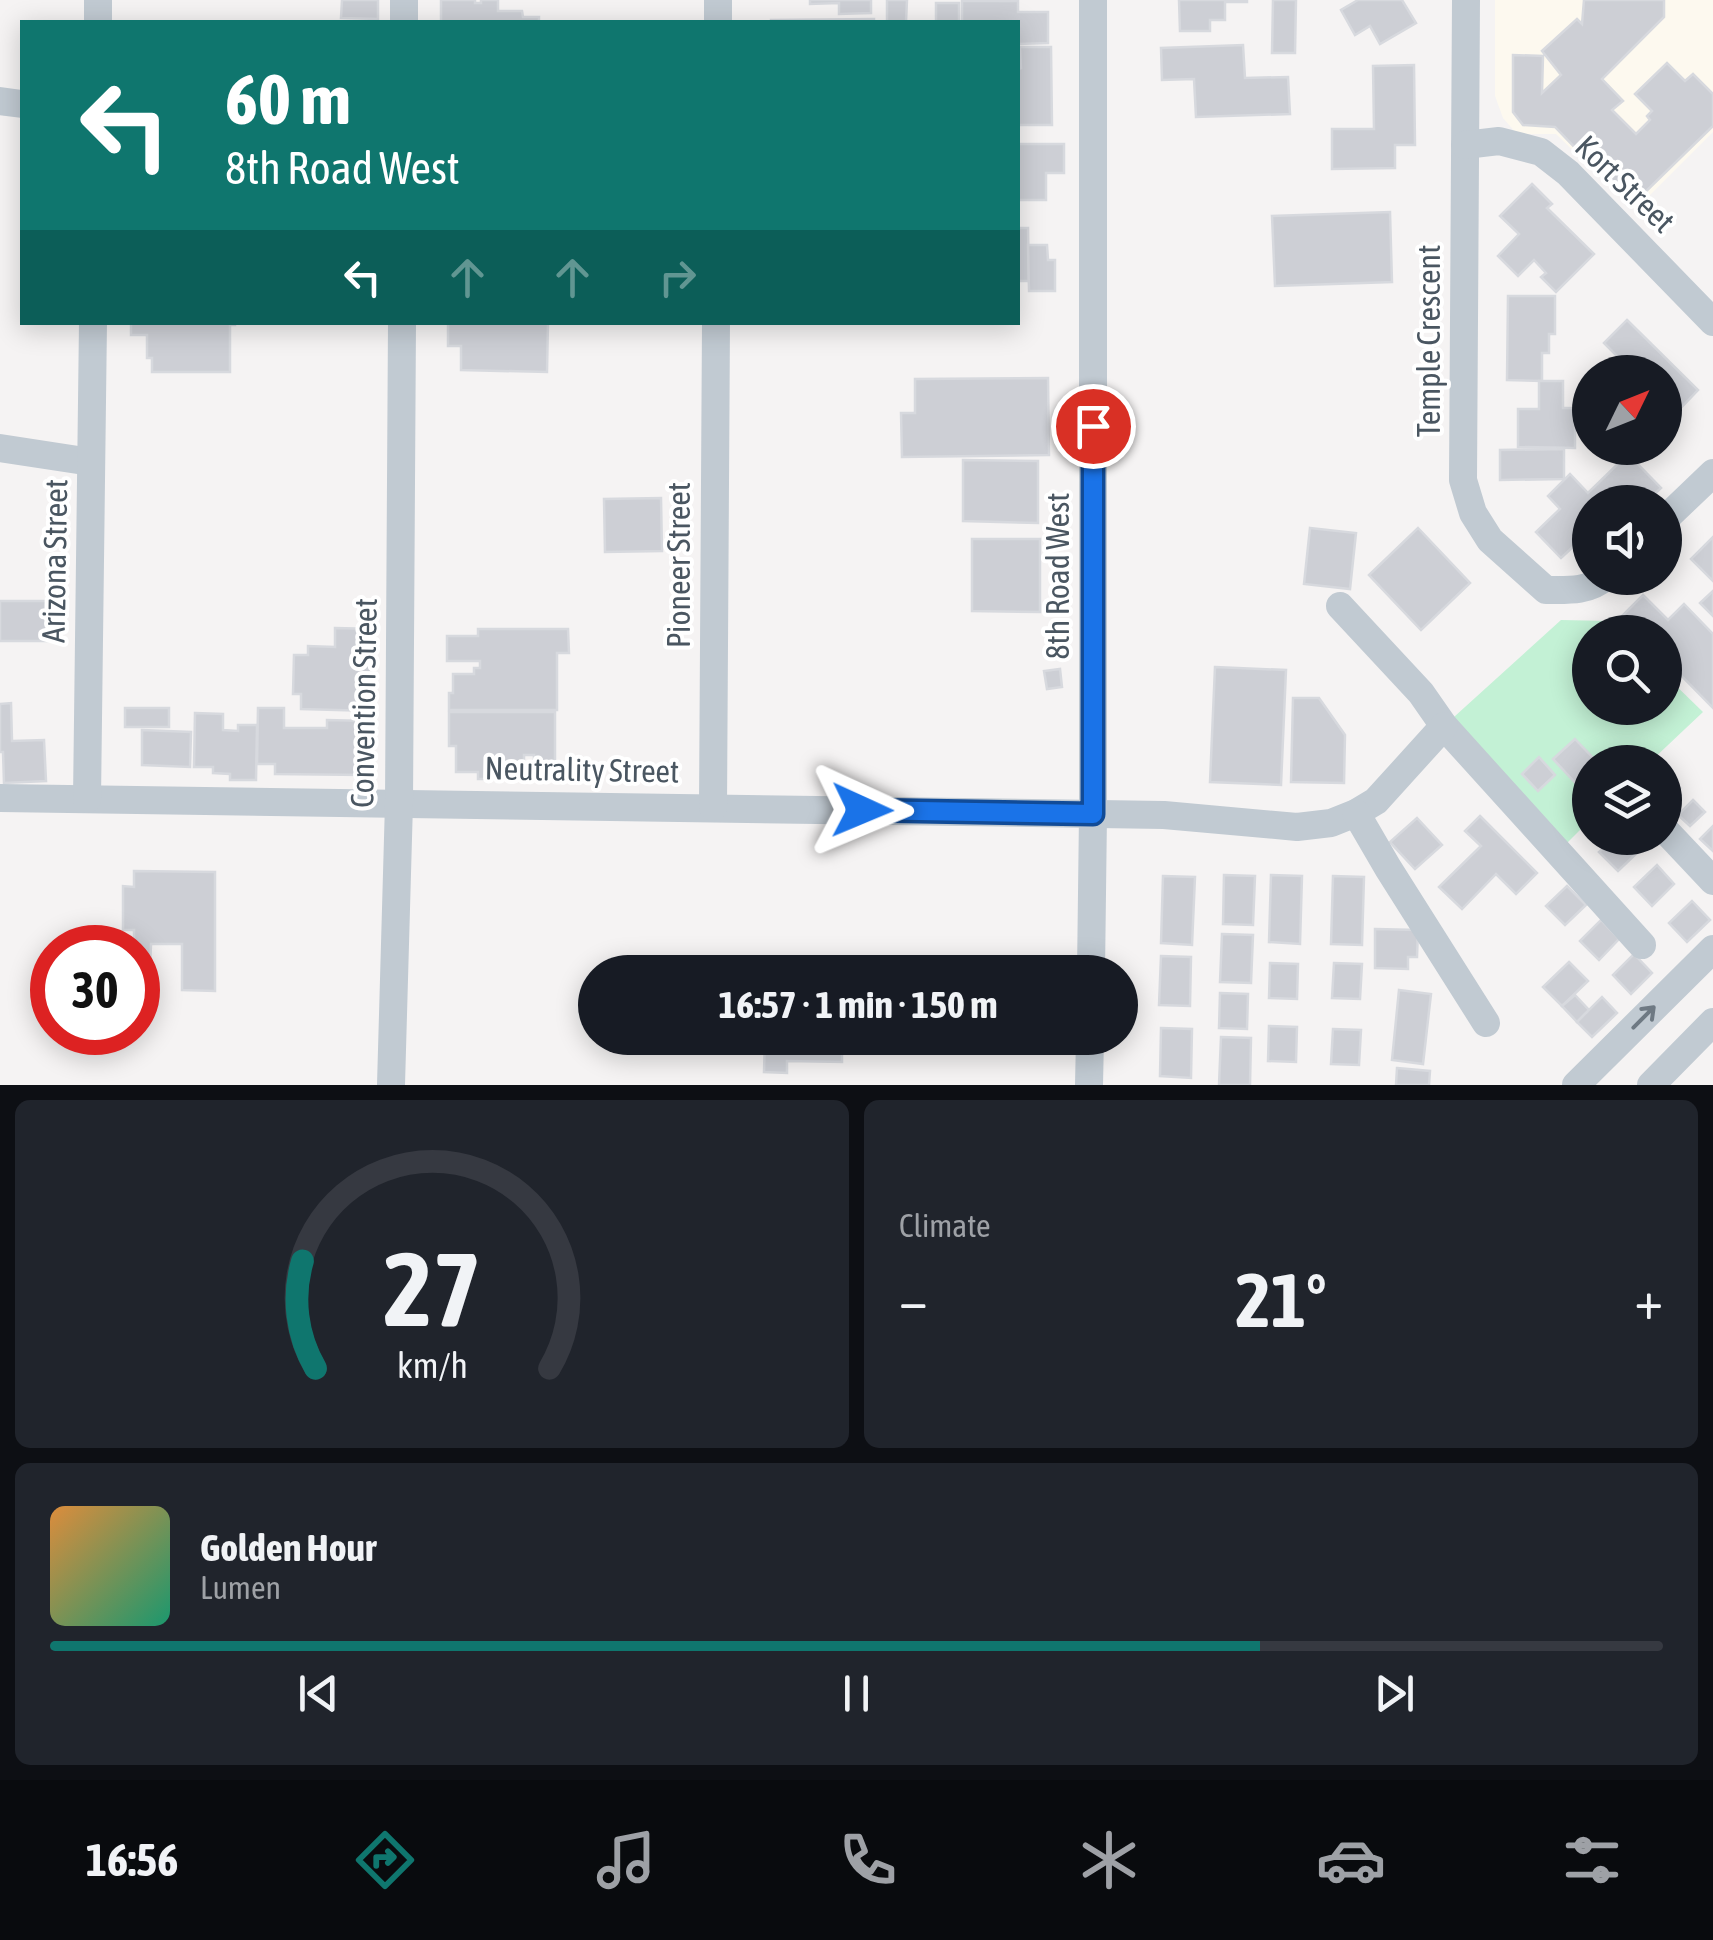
<!DOCTYPE html>
<html lang="en">
<head>
<meta charset="utf-8">
<style>
	body { margin:0; font-family:"Asap Condensed",sans-serif; background:#20242c; color:#f1f3f6; height:100vh; display:flex; flex-direction:column; font-size:38px; white-space:nowrap }
	* { box-sizing:border-box; margin:0 }
	p { font-size:32px; color:#9ea1a6 }
	.icon { flex:none; width:55px; height:55px; fill:none; stroke:currentColor; stroke-width:2; stroke-linecap:round; stroke-linejoin:round }
	.map { position:relative; height:1085px; overflow:hidden }
	.details { display:flex; flex-direction:column; gap:15px; padding:15px; background:#0d0f14; flex:1 }
	.details>* { flex:none }
	.banner { position:absolute; left:20px; top:20px; width:1000px; height:305px; border-radius:0px; box-shadow:0 5px 25px #0003; background:#0f766e; color:#fff; overflow:hidden }
	.needle { width:65px; rotate:47deg }
	.controls { position:absolute; left:1572px; top:355px; display:grid; gap:20px }
	.controls a { display:grid; place-items:center; width:110px; height:110px; border-radius:50%; background:#171b24; box-shadow:0 5px 25px #0003; font-size:50px }
	.speed { position:absolute; left:30px; top:925px; display:flex; gap:20px; font-size:50px; font-weight:700; text-align:center }
	.speed>* { display:grid; place-content:center; width:130px; height:130px; border-radius:50%; background:#171b24; box-shadow:0 5px 25px #0003; line-height:1 }
	.speed .limit { border:15px solid #d22; background:#fff; color:#111 }
	.pin { position:absolute; display:grid; place-items:center; width:85px; height:85px; color:#fff; margin:-42px; border:5px solid #fff; border-radius:50%; box-shadow:0 2px 10px #0007 }
	.me { position:absolute; width:110px; margin:-55px; rotate:91deg; stroke-linejoin:round; filter:drop-shadow(0 0 8px #0008) }
	.turn { display:flex; align-items:center; gap:35px; height:210px; padding:0 40px; font-size:45px }
	.turn .icon { width:130px; height:130px; stroke-width:2.5 }
	.turn b { display:block; font-size:70px; line-height:85px }
	.lanes { display:flex; align-items:center; height:95px; padding:0 40px; background:#0003; justify-content:center; gap:50px; direction:ltr }
	.lanes .off { opacity:.35 }
	.big { font-size:75px; font-weight:700; line-height:1.1 }
	.details .card { flex:1; display:flex; flex-direction:column; justify-content:center; gap:15px; min-width:0; padding:0 35px; border-radius:15px; background:#20242c }
	.details .dial { align-items:center; gap:0 }
	.dial svg { height:260px; overflow:visible; fill:none; stroke:#363941; stroke-width:7; stroke-linecap:round; text-anchor:middle }
	.dial text { fill:#f1f3f6; stroke:none }
	.song { display:flex; align-items:center; gap:30px }
	.cover { width:120px; height:120px; border-radius:15px; background:linear-gradient(135deg,hsl(30 70% 55%),hsl(160 70% 35%)) }
	.played { height:10px; border-radius:5px; background:linear-gradient(90deg,#0f766e 75%,#363941 75%) }
	.keys { display:flex; justify-content:space-around; direction:ltr }
	.heat { display:flex; justify-content:space-between; align-items:center; font-size:55px; direction:ltr }
	.details .tiles { flex:1; display:grid; gap:15px; grid-template-columns:1fr 1fr }
	.card:last-child { grid-column:span 2 }
	.trip { position:absolute; left:578px; top:955px; width:560px; height:100px; border-radius:50px; background:#171b24; box-shadow:0 5px 25px #0003; font-weight:700; line-height:100px; text-align:center }
	.tabs { display:flex; height:160px; justify-content:space-around; align-items:center; background:#090b0e; color:#9ea1a6 }
	.tabs .icon { width:70px; height:70px }
	.tabs .on { color:#0f766e }
	.tabs b { font-size:45px; color:#f1f3f6 }
	.map>svg:first-child { display:block }
</style>
</head>
<body>
<div class="map">
<svg width="1713" height="1085" viewBox="0 0 1713 1085">
	<rect width="100%" height="100%" fill="#f5f3f3"/>
	<path fill="#fdf9ef" d="M1495 0H1713V132L1635 210 1556 134H1517L1503 118 1495 96Z"/>
	<path fill="#c3f1d5" d="M1561 620 1610 621 1622 632H1590V708H1665V675L1703 712 1650 762H1590V820L1559 851 1444 726Z"/>
	<g fill="#cdcfd5" stroke="#d7d9de" stroke-width="2.5">
		<path d="M342 0H378V19L341 18Z"/>
		<path d="M441 0H475V3H481V0H498V11H522L523 17H539V22H441Z"/>
		<path d="M810 0H871V13L839 14V3L810 4Z"/>
		<path d="M887 0H907L906 22H887Z"/>
		<path d="M1179 0H1247V2H1225V20H1210V31H1180Z"/>
		<path d="M1273 0H1296L1295 53H1272Z"/>
		<path d="M1402 0 1416 23 1380 44 1370 26 1355 35 1341 10 1358 0Z"/>
		<path d="M1584 0H1664V17L1602 79 1623 101 1612 110 1636 134 1650 120 1647 116 1652 111 1635 94 1667 63 1685 81 1693 74 1713 94V126L1631 206 1555 127 1523 125 1513 112V55L1543 56 1542 93 1561 75 1542 51 1577 19 1582 24Z"/>
		<path d="M962 1H1018V12H1048V43L1018 44V22H962Z"/>
		<rect x="936" y="3" width="23" height="19"/>
		<path d="M874 19V22H771V20Z"/>
		<path d="M1243 45 1245 78 1288 77 1290 114 1196 117 1194 79 1162 80 1161 48Z"/>
		<path d="M1020 47H1051L1052 125H1018V69L1021 68Z"/>
		<path d="M1414 65 1415 145H1395V168L1332 169V129H1374L1373 66Z"/>
		<path d="M1018 144H1064V173H1046V200H1018Z"/>
		<path d="M1532 184 1552 204 1547 208 1594 254 1556 292 1541 277 1546 273 1534 260 1518 276 1498 256 1519 234 1500 216Z"/>
		<path d="M1390 212 1392 282 1275 286 1272 216Z"/>
		<path d="M1018 228H1028L1029 281H1018Z"/>
		<path d="M1028 245H1047L1048 260H1055V291H1029Z"/>
		<path d="M1508 296H1555V334H1549V353H1542V381L1507 380Z"/>
		<path d="M1627 320 1698 390 1673 416 1665 409V372H1629L1621 365 1623 362 1604 343Z"/>
		<path d="M131 322H235V325H230V372H152V358H147V335H131Z"/>
		<path d="M448 322H548L547 372 461 370V346H448Z"/>
		<path d="M1048 378 1049 455 902 457 901 413H915V379Z"/>
		<path d="M1539 381H1563V408H1575V448L1518 447V409H1539Z"/>
		<path d="M1564 449V479L1500 480V450Z"/>
		<path d="M1628 454 1661 488 1646 502H1631L1626 497 1619 502H1590V531L1561 558 1536 532 1560 509 1548 496 1570 474 1588 493Z"/>
		<path d="M963 460 1038 461V523L963 521Z"/>
		<path d="M661 498 662 551 605 552 604 499Z"/>
		<path d="M1310 528 1356 533 1350 589 1304 584Z"/>
		<path d="M1418 528 1470 583 1421 630 1369 575Z"/>
		<path d="M1713 537V581L1691 559Z"/>
		<path d="M972 539H1040V612L972 611Z"/>
		<path d="M1713 591V616L1700 603Z"/>
		<path d="M1643 595 1668 620 1684 604 1713 634V708L1665 659V632H1638L1622 616Z"/>
		<rect x="0" y="601" width="55" height="40"/>
		<path d="M335 628 375 629 372 711 301 709V694H293L294 655H308V646L335 647Z"/>
		<path d="M478 629H568L569 653H557V710H449V693H453V674H474V668H480V661H447V636H478Z"/>
		<path d="M1215 667 1286 670 1281 785 1210 782Z"/>
		<path d="M1060 669 1062 687 1047 689 1044 671Z"/>
		<path d="M1293 698H1319L1345 735 1344 783 1291 782Z"/>
		<path d="M11 703 12 741 44 740 46 781 4 783 3 752H0V704Z"/>
		<rect x="125" y="708" width="44" height="19"/>
		<path d="M258 708H284V728H327V720L369 721V749L363 750V775L275 774V764H257Z"/>
		<path d="M449 712H555V765H534V755H524V779H478V772H456V746H449Z"/>
		<path d="M195 713 223 714V730L238 731V725H257L256 780H230V774L213 773V767H194Z"/>
		<path d="M142 730 191 732 190 767 142 765Z"/>
		<path d="M1575 739 1597 762H1590V783L1582 790 1553 759Z"/>
		<path d="M1539 757 1555 775 1538 791 1522 774Z"/>
		<path d="M1667 776 1680 788 1665 802V778Z"/>
		<path d="M1693 800 1705 812 1690 826 1678 815Z"/>
		<path d="M1480 816 1537 873 1516 894 1496 874 1462 909 1439 887 1481 846 1465 831Z"/>
		<path d="M1417 818 1442 845 1415 869 1390 842Z"/>
		<path d="M1713 826V851L1700 839Z"/>
		<path d="M1615 838H1628L1640 850 1618 871 1599 852Z"/>
		<path d="M1657 865 1674 884 1652 906 1634 887Z"/>
		<path d="M134 871 215 872V991L182 990V944H151L150 969H138V948H134V930H123V886L134 887Z"/>
		<path d="M1224 875 1255 876 1253 925 1223 924Z"/>
		<path d="M1271 875 1302 876 1300 944 1269 942Z"/>
		<path d="M1163 876 1195 877 1192 945 1161 943Z"/>
		<path d="M1333 876 1364 877 1362 945 1331 944Z"/>
		<path d="M1567 886 1586 905 1565 925 1546 906Z"/>
		<path d="M1692 901 1710 920 1687 942 1669 923Z"/>
		<path d="M1601 920 1619 939 1599 960 1580 941Z"/>
		<path d="M1375 929 1418 930 1417 957H1408V969L1375 968Z"/>
		<path d="M1222 934 1253 935 1251 983 1220 982Z"/>
		<path d="M1634 954 1652 973 1631 994 1613 975Z"/>
		<path d="M1161 956 1191 957 1190 1006 1159 1005Z"/>
		<path d="M1569 962 1588 981 1562 1006 1543 987Z"/>
		<path d="M1270 963 1298 964 1297 999 1269 998Z"/>
		<path d="M1334 963 1362 964 1360 999 1332 998Z"/>
		<path d="M1399 990 1431 994 1423 1064 1392 1060Z"/>
		<path d="M1220 993 1248 994 1247 1029 1219 1028Z"/>
		<path d="M1575 995 1589 1010 1577 1022 1562 1006Z"/>
		<path d="M1602 997 1617 1013 1592 1037 1577 1022Z"/>
		<path d="M1269 1026 1297 1027 1296 1062 1268 1061Z"/>
		<path d="M1161 1028 1192 1029 1191 1078 1160 1076Z"/>
		<path d="M1333 1029 1361 1030 1359 1065 1331 1064Z"/>
		<path d="M1221 1037 1251 1038 1250 1085H1219Z"/>
		<path d="M765 1038H842V1062L787 1061V1073L764 1072Z"/>
		<path d="M1397 1068 1430 1071 1429 1085H1396Z"/>
	</g>
	<g fill="none" stroke-linecap="round" stroke-linejoin="round">
		<g stroke="#c1cad2" stroke-width="28">
			<path d="M1466 0 1463 480 1473 513 1490 540 1546 590C1566 590 1588 592 1604 578"/>
			<path d="M98 22V0"/>
			<path d="M404 22V0"/>
			<path d="M718 22V0"/>
			<path d="M0 101 22 104"/>
			<path d="M1465 145 1499 141 1541 152 1568 173 1713 322"/>
			<path d="M0 448 91 462"/>
			<path d="M1665 519 1713 473"/>
			<path d="M1340 606 1421 693 1444 726 1642 945"/>
			<path d="M0 798 1164 815 1297 827 1331 823 1356 813 1376 801 1444 726"/>
			<path d="M87 799 93 322"/>
			<path d="M713 807 716 322"/>
			<path d="M1356 813 1388 868 1486 1023"/>
			<path d="M1665 830 1713 881"/>
			<path d="M1091 972 1093 814V0"/>
			<path d="M391 1085 399 803 402 322"/>
			<path d="M1089 1085 1090 1038"/>
			<path d="M1576 1085 1713 949"/>
			<path d="M1651 1085 1713 1022"/>
		</g>
	</g>
	<defs><path id="oneway-shaft" d="M-6 0H5M1.5-3L5.5 0L1.5 3" fill="none" stroke-width="1.6" stroke-linecap="round" stroke-linejoin="round" transform="scale(2.5)"/></defs>
	<use stroke="#6e7983" href="#oneway-shaft" transform="translate(1644 1017) rotate(-45)"/>
	<g fill="none" stroke-linecap="round" stroke-linejoin="round">
		<g stroke="#114b97" stroke-width="25">
			<path id="route" d="M862 810 1093 814V426"/>
		</g>
		<use href="#route" stroke="#1a73e8" stroke-width="18"/>
	</g>
	<g text-anchor="middle" stroke-width="8" stroke-linejoin="round" paint-order="stroke">
		<g font-size="32" fill="#4a5661" stroke="#fff">
			<text transform="translate(1625 184) rotate(44)" y="11">Kort Street</text>
			<text transform="translate(1429 341) rotate(-90)" y="11">Temple Crescent</text>
			<text transform="translate(55 561) rotate(-89)" y="11">Arizona Street</text>
			<text transform="translate(679 565) rotate(-90)" y="11">Pioneer Street</text>
			<text transform="translate(1058 576) rotate(-90)" y="11">8th Road West</text>
			<text transform="translate(364 703) rotate(-89)" y="11">Convention Street</text>
			<text transform="translate(582 770) rotate(1)" y="11">Neutrality Street</text>
		</g>
	</g>
</svg>
<div class="controls">
<a><svg class="needle" viewBox="-14 -14 28 28"><path d="M0-13l5 13h-10z" fill="#e53935"/><path d="M0 13l5-13h-10z" fill="#9ea1a6"/></svg></a>
<a><svg class="icon" aria-label="sound" viewBox="0 0 24 24"><path d="M4 9h4l5-4v14l-5-4H4zM17 9q2 3 0 6"/></svg></a>
<a><svg class="icon" aria-label="search" viewBox="0 0 24 24"><circle cx="10" cy="10" r="6"/><path d="M15 15l6 6"/></svg></a>
<a><svg class="icon" aria-label="layers" viewBox="0 0 24 24"><path d="M12 4l9 5-9 5-9-5zM3 14l9 5 9-5"/></svg></a>
</div>
<div class="speed"><div class="limit">30</div></div>
<div class="pin" style="left:1093px;top:426px;background:#d93025"><svg class="icon" aria-label="arrive" viewBox="0 0 24 24"><path d="M6 21V4h12l-3 4 3 4H6"/></svg></div>
<svg class="me" style="left:862px;top:810px" viewBox="-20 -20 40 40"><path d="M0-17L14 15 0 8-14 15z" fill="#1a73e8" stroke="#fff" stroke-width="4"/></svg>
<div class="trip">16:57 · 1 min · 150 m</div>
<div class="banner">
<div class="turn"><svg class="icon" aria-label="left" viewBox="0 0 24 24"><path d="M17 20v-9H6M10 6l-5 5 5 5"/></svg><div><b>60 m</b>8th Road West</div></div>
<div class="lanes"><svg class="icon" aria-label="left" viewBox="0 0 24 24"><path d="M17 20v-9H6M10 6l-5 5 5 5"/></svg><svg class="icon off" aria-label="ahead" viewBox="0 0 24 24"><path d="M12 20V5M6 11l6-6 6 6"/></svg><svg class="icon off" aria-label="ahead" viewBox="0 0 24 24"><path d="M12 20V5M6 11l6-6 6 6"/></svg><svg class="icon off" aria-label="right" viewBox="0 0 24 24"><path d="M7 20v-9h11M14 6l5 5-5 5"/></svg></div>
</div>
</div>
<section class="details">
<div class="tiles">
<div class="card dial"><svg viewBox="0 0 100 80">
<path d="M14 69A42 42 0 1 1 86 69"/>
<path d="M14 69A42 42 0 0 1 10 36" stroke="#0f766e"/>
<text x="50" y="56" font-size="32" font-weight="700">27</text>
<text x="50" y="72" font-size="11">km/h</text>
</svg></div>
<div class="card"><p>Climate</p>
<div class="heat"><a>−</a><b class="big">21°</b><a>+</a></div>
</div>
<div class="card">
<div class="song"><i class="cover"></i><div><b>Golden Hour</b><p>Lumen</p></div></div>
<div class="played"></div>
<div class="keys"><svg class="icon" aria-label="previous" viewBox="0 0 24 24"><path d="M18 5L8 12l10 7zM5 5v14"/></svg><svg class="icon" aria-label="pause" viewBox="0 0 24 24"><path d="M8 5v14M16 5v14"/></svg><svg class="icon" aria-label="next" viewBox="0 0 24 24"><path d="M6 5l10 7-10 7zM19 5v14"/></svg></div>
</div>
</div>
</section>
<nav class="tabs">
<b>16:56</b>
<svg class="icon on" aria-label="directions" viewBox="0 0 24 24"><path d="M12 3l9 9-9 9-9-9zM9 14v-3h6M13 9l2 2-2 2"/></svg>
<svg class="icon" aria-label="music" viewBox="0 0 24 24"><path d="M9 18V5l10-2v13"/><circle cx="6" cy="18" r="3"/><circle cx="16" cy="16" r="3"/></svg>
<svg class="icon" aria-label="phone" viewBox="0 0 24 24"><path d="M5 4h4l2 5-3 2q2 4 5 5l2-3 5 2v4C11 20 4 13 5 4z"/></svg>
<svg class="icon" aria-label="climate" viewBox="0 0 24 24"><path d="M12 3v18M4 7l16 10M4 17L20 7"/></svg>
<svg class="icon" aria-label="car" viewBox="0 0 24 24"><path d="M5 17H2v-5l4-1 3-4h7l3 4 3 1v5h-3M9 17h6M6 11h13"/><circle cx="7" cy="17" r="2"/><circle cx="17" cy="17" r="2"/></svg>
<svg class="icon" aria-label="filters" viewBox="0 0 24 24"><path d="M4 7h16M4 17h16"/><circle cx="9" cy="7" r="2"/><circle cx="15" cy="17" r="2"/></svg>
</nav>
</body>
</html>
